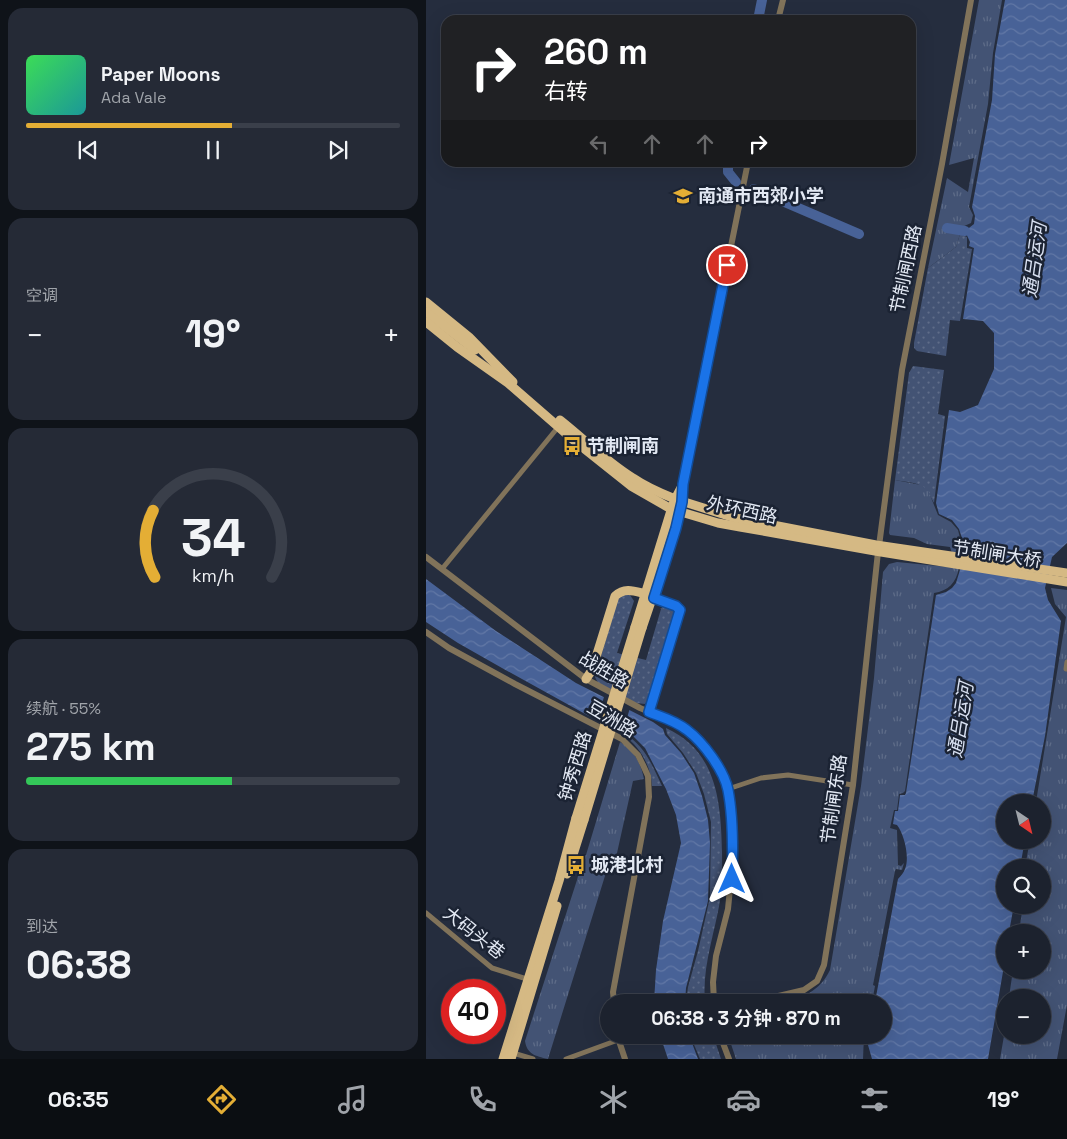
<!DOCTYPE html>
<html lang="zh">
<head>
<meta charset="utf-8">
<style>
	body { margin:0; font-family:"Space Grotesk","Noto Sans SC",sans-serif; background:#252a36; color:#f1f3f6; height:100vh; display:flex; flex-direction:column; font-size:19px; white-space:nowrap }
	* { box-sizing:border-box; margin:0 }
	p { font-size:16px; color:#a0a4aa }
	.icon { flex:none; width:28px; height:28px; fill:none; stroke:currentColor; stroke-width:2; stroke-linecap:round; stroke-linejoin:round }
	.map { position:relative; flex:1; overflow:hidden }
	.panel { display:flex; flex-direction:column; gap:8px; padding:8px; background:#0f1319; width:426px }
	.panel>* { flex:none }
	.top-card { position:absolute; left:15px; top:15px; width:475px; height:152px; border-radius:15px; box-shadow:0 5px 20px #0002,0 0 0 1px #3a3f4a; background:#202124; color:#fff; overflow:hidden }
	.needle { width:32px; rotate:145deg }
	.controls { position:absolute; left:570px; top:794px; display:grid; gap:10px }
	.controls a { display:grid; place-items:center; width:55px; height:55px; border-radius:50%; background:#1c222e; box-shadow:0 5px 20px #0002,0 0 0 1px #3a3f4a; font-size:25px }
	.speed { position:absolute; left:15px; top:979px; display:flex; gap:10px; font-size:25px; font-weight:700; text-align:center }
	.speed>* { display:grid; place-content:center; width:65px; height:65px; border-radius:50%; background:#1c222e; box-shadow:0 5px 20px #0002,0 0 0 1px #3a3f4a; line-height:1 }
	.speed .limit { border:8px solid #d22; background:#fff; color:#111 }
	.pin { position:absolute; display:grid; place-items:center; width:42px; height:42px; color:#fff; margin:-21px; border:2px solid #fff; border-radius:50%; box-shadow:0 1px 5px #0007 }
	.me { position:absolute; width:55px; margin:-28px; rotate:0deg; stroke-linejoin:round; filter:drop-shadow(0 0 4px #0008) }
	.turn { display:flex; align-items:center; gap:18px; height:105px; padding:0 20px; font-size:22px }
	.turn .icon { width:65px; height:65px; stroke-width:2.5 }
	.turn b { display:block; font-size:35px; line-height:42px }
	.lanes { display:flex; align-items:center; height:48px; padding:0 20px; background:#0003; justify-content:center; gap:25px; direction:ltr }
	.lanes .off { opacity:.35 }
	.big { font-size:38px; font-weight:600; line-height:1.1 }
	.panel .widget { flex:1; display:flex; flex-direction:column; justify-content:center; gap:8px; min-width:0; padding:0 18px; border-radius:15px; background:#252a36 }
	.panel .dial { align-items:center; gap:0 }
	.dial svg { height:130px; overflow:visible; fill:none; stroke:#3a3f4a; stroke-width:7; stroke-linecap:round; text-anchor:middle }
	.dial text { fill:#f1f3f6; stroke:none }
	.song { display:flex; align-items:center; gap:15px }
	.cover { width:60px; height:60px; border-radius:8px; background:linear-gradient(135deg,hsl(130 70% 55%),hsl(180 70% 35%)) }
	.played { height:5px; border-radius:2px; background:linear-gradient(90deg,#e4ae35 55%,#3a3f4a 55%) }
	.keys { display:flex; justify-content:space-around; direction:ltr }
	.heat { display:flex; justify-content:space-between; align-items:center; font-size:28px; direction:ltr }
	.charge { height:8px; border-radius:4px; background:linear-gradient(90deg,#34c759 55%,#3a3f4a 0) }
	.trip { position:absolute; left:174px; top:994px; width:292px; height:50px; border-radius:25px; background:#1c222e; box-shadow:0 5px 20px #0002,0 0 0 1px #3a3f4a; font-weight:600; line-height:50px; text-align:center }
	.dock { display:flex; height:80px; justify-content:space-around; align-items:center; background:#0b0e12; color:#a0a4aa }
	.dock .icon { width:35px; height:35px }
	.dock .current { color:#e4ae35 }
	.dock b { font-size:22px; color:#f1f3f6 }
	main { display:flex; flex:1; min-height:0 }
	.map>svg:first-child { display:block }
</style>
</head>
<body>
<main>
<section class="panel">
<div class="widget">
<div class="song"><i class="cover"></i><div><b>Paper Moons</b><p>Ada Vale</p></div></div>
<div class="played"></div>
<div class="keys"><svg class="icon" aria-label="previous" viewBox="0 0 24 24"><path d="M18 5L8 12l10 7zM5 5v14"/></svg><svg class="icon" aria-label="pause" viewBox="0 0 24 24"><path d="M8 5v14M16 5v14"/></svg><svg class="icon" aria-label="next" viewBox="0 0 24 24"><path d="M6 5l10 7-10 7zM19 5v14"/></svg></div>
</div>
<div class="widget"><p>空调</p>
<div class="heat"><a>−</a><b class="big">19°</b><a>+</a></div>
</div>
<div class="widget dial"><svg viewBox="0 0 100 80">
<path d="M14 69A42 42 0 1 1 86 69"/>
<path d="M14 69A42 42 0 0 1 13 28" stroke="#e4ae35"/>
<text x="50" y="56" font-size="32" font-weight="700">34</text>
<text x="50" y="72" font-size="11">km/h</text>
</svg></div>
<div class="widget"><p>续航 · 55%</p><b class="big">275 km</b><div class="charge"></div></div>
<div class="widget"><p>到达</p><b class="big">06:38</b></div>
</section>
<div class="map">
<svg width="641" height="1059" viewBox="0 0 641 1059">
	<defs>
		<pattern id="grass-dots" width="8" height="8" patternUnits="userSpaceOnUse" patternTransform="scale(1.25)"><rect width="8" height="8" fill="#435374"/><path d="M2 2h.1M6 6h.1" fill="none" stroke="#5e6c88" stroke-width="1.8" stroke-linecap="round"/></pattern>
		<pattern id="park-tufts" width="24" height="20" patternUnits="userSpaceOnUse" patternTransform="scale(1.25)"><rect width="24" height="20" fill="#435374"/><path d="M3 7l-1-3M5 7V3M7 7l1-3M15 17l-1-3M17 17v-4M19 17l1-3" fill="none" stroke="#5e6c88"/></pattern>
		<pattern id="water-waves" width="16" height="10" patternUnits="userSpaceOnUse" patternTransform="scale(1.25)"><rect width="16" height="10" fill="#486297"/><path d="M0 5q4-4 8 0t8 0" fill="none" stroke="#6278a6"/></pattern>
	</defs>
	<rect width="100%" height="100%" fill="#252d3e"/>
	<g fill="url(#grass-dots)">
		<path d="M534 234 541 237V248L546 249 534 321 524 320 520 356 491 351 488 348V343L502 268 530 247Z"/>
		<path d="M487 366 518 370 512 414 519 416 508 503C497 481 492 484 469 480L483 373Z"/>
		<path d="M197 594 204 595 208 601 191 653 220 660 235 609H234L238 606 249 610 223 699 219 704 210 703 172 683 169 677 192 598Z"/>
		<path d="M240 728C291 751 295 802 296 852 296 868 297 885 294 901 288 936 276 967 279 1002H260L262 987 272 951 284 897 285 822 278 794 270 773 257 753 241 734Z"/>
		<path d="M197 733C219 745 226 765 236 786H226C225 766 214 746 197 735Z"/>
		<path d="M264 1035H287L295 1059H274Z"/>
	</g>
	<g fill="url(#park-tufts)">
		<path d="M553 0H576L567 53 562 104 543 207 547 215 545 223 536 227 519 226 518 229 534 234 530 247 502 268 521 178 542 192 548 158 523 165Z"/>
		<path d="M469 480 495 485 502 490 512 515 525 522 532 530 538 554 526 553 524 547 501 544 488 538 464 535 463 533Z"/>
		<path d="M471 562 533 568C530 583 522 591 508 593L479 791 477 793 473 794 471 810H468L464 828 471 830 472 865 475 866 478 863 476 870 470 869 469 871 447 985 449 986 446 1002H355C377 998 394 991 404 970L435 786 448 678 457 572 463 564Z"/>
		<path d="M625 588 641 590V1005L631 1059H574L579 1030V1035H616V998L583 997 587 970H616V932H593L597 905H616V868L597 867H599L604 840H616V802H610L640 617 629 604Z"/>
		<path d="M194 742C208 749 215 764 218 779L207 781 189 862 183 863 122 1059C109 1056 101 1054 99 1041L151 880 157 856 160 855Z"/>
		<path d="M302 1035H438L437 1059H310Z"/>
	</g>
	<g fill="url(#water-waves)">
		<path d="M579 0H641V543L626 557 619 588 622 600 635 621 619 736 606 802H579V840H599L594 867 579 868V905H588L583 932H579V960L562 1059H446L442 1045 444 1035H458V1002H449L472 879C475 876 478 872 479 869 484 857 478 834 471 825L467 824 469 811H472L474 795H479L480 793 510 595 520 592 526 588 530 583 540 550 533 529 526 520 513 514 510 503 523 410 534 412 552 405 568 369V333L557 321 537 319 548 248 543 246 544 242 539 231 548 224 549 216 546 207 566 100 569 54Z"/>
		<path d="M0 579 70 631 150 683 227 722 237 729 239 735 255 753 268 773 276 796 282 820 284 843 282 901 260 988 259 1002H228L230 970 237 921 255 843 250 815 240 789 219 748 207 736 161 715 76 668 32 643 0 622Z"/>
		<path d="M234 1035H263L272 1059H242Z"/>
	</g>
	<path fill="#252d3e" d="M179 694 204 708 196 734 170 722Z"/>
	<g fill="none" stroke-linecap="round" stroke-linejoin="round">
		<g stroke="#486297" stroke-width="10">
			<path d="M332 20 336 0"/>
			<path d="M302 162V172L310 182"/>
			<path d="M328 189 433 234"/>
			<path d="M521 228 539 231"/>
		</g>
		<g stroke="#81735a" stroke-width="5">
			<path d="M16 569 133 426"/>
			<path d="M640 669 641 662"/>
			<path d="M302 789 335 778 362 775 427 785"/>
			<path d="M0 913 66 968 104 980"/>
			<path d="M87 1053 107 1059"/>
			<path d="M140 1059 192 1040"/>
		</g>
		<g stroke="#81735a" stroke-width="6">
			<path d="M352 20 357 0"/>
			<path d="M257 484 322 162"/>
			<path d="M453 546 476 370 516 164 545 0"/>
			<path d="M0 557 160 679 214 708 247 722 262 730 285 756 302 789 306 868 302 909 290 956 287 982 288 1002"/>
			<path d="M0 632 23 648 89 684 196 739 212 755 217 765 222 776 223 797 187 992 188 1002"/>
			<path d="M327 1002 378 990 391 981 398 965 427 785 452 552"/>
			<path d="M191 1035 199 1059"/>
			<path d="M294 1035 303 1059"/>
		</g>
		<g stroke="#d5b984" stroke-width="9">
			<path d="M0 302 43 337 87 382"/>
			<path d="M0 312 49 350"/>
			<path d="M0 322 31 347 82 383 151 443 205 486 245 509 292 523 314 527 449 551 641 582"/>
			<path d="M134 420C158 439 181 462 207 478 220 487 234 493 249 499L257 484"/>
			<path d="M249 499 306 517 450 545 641 573"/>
			<path d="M209 627 247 504"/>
			<path d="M216 628 250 528 255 507"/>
			<path d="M160 679 166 670 189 596C199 587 208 591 220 594"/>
			<path d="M223 712 253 610 250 606 228 598"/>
			<path d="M141 874 158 820"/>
			<path d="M77 1059 133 881 150 818"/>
			<path d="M85 1059 131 906"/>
		</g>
		<g stroke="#d5b984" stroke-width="9">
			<path d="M150 818 209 627"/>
			<path d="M158 820 216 628"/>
		</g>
	</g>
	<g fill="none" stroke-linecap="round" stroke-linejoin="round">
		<g stroke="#114b97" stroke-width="12">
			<path id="route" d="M301 265 257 484 256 502 250 528 228 598 250 606 254 610 223 712C236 717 250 721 261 730 277 742 298 770 302 790 307 816 307 852 306 879"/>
		</g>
		<use href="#route" stroke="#1a73e8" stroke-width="9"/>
	</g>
	<defs>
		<g id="school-bare" transform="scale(1.5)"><path d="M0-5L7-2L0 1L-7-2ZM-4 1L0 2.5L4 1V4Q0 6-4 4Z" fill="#e4ae35" stroke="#1b2333" stroke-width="2.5" paint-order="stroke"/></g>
		<g id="bus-bare" transform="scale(1.5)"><path d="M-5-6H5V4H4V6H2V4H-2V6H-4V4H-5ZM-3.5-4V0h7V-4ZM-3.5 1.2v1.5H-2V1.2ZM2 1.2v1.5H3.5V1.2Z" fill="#e4ae35" stroke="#1b2333" stroke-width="2.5" paint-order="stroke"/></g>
	</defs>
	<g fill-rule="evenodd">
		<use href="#school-bare" x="257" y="196"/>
		<use href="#bus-bare" x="146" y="446"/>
		<use href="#bus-bare" x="150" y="865"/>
	</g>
	<g text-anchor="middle" stroke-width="5" stroke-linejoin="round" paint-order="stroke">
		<g font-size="18" font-weight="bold" fill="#e3e9f4" stroke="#1b2333" text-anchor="start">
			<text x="272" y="202">南通市西郊小学</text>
			<text x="161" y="452">节制闸南</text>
			<text x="165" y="871">城港北村</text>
		</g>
		<g font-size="18" fill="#e3e9f4" stroke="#1b2333">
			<text transform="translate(480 269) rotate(-78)" y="6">节制闸西路</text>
			<text transform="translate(316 510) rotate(12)" y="6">外环西路</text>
			<text transform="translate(571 554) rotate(9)" y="6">节制闸大桥</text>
			<text transform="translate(178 670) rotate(31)" y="6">战胜路</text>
			<text transform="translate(186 719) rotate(31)" y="6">豆洲路</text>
			<text transform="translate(149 766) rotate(-73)" y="6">钟秀西路</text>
			<text transform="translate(408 799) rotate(-82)" y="6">节制闸东路</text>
			<text transform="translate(48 933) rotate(38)" y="6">大码头巷</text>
		</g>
		<g font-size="19" font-style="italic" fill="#d9e1f2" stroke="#1b2333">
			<text transform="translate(608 260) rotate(-82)" y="7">通吕运河</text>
			<text transform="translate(534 720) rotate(-81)" y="7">通吕运河</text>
		</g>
	</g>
</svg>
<div class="controls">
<a><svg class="needle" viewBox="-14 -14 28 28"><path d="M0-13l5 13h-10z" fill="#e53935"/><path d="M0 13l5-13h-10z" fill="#a0a4aa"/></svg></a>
<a><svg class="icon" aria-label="search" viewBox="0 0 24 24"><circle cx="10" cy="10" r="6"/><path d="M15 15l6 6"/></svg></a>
<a>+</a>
<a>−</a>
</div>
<div class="speed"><div class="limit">40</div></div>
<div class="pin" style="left:301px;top:265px;background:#d93025"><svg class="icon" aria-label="arrive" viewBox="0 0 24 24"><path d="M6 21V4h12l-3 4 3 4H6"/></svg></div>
<svg class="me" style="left:306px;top:879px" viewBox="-20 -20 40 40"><path d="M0-17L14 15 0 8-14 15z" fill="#1a73e8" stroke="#fff" stroke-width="4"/></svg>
<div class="trip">06:38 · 3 分钟 · 870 m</div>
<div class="top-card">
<div class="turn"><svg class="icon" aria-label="right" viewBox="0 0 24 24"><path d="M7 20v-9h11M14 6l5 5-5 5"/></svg><div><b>260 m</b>右转</div></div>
<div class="lanes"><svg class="icon off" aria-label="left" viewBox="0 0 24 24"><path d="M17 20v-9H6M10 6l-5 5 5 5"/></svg><svg class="icon off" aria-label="ahead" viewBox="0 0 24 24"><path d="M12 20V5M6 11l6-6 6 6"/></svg><svg class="icon off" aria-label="ahead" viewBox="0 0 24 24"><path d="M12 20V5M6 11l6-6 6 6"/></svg><svg class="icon" aria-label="right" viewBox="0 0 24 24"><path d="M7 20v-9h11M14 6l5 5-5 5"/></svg></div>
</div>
</div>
</main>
<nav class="dock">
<b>06:35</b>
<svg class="icon current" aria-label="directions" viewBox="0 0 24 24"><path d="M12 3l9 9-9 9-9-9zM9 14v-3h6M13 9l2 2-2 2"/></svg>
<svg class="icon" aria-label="music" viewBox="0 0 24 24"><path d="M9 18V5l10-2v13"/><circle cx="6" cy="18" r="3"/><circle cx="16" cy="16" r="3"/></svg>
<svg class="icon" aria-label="phone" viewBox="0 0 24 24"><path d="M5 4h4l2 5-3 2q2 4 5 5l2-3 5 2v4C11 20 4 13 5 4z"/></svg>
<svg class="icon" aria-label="climate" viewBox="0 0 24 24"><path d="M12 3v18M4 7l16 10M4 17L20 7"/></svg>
<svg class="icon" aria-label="car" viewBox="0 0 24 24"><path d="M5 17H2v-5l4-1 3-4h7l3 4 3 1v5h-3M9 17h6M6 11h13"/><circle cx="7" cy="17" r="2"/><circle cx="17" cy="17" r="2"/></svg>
<svg class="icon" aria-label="filters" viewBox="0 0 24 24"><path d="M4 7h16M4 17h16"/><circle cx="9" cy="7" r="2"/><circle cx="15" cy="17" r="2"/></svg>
<b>19°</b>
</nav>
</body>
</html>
